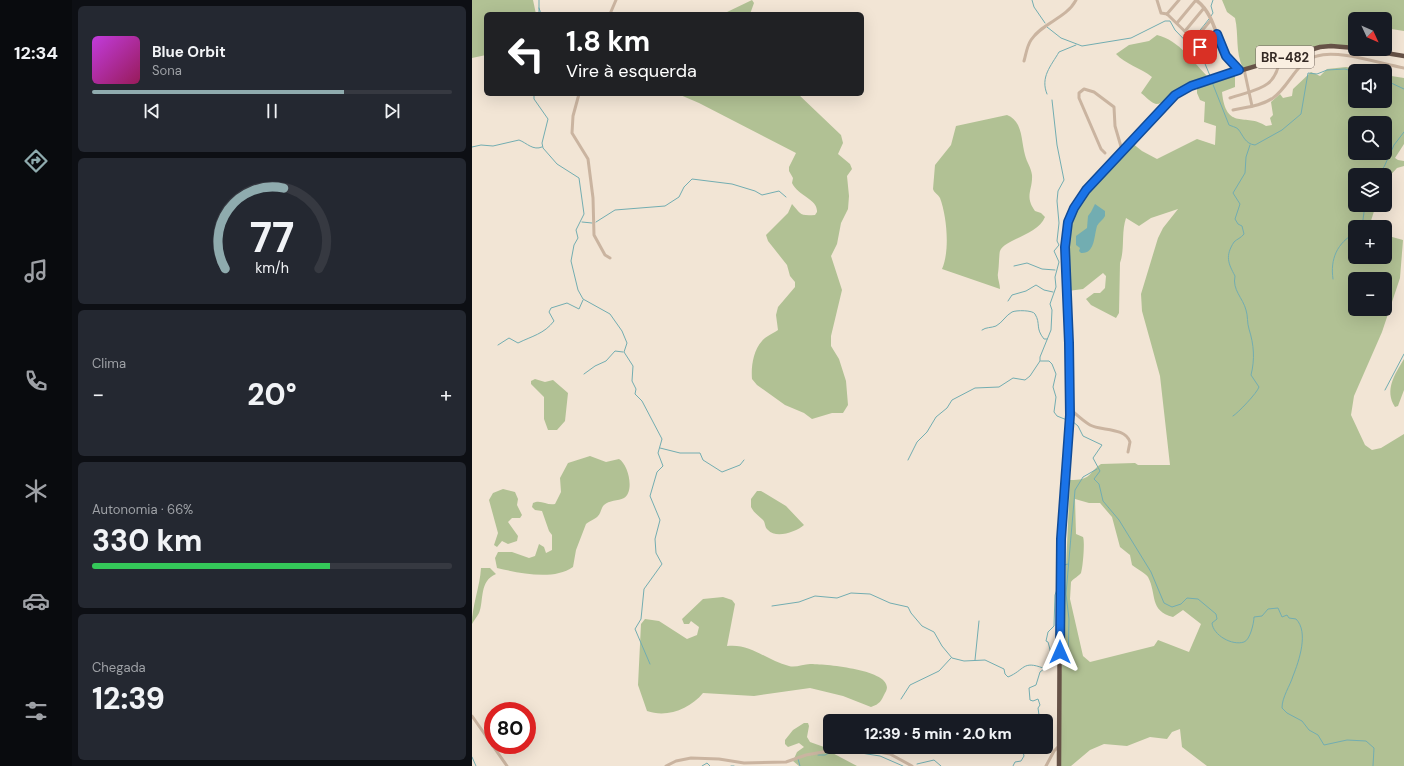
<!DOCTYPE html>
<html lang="pt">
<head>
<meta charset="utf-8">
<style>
	body { margin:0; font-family:"DM Sans",sans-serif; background:#242831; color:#f1f3f6; height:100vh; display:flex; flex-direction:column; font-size:15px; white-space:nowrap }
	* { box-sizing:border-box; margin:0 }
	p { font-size:13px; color:#9ea1a6 }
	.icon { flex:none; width:22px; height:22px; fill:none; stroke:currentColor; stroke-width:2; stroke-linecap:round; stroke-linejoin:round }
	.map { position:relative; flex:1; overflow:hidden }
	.details { display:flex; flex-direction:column; gap:6px; padding:6px; background:#0d0f14; width:400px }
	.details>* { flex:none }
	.guide { position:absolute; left:12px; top:12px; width:380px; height:84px; border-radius:6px; box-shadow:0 4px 16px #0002; background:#202124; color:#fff; overflow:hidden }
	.needle { width:26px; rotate:134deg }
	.fabs { position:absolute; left:876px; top:12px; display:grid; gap:8px }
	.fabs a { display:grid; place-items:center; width:44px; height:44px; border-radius:6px; background:#171b24; box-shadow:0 4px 16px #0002; font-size:20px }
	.speed { position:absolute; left:12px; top:702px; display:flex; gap:8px; font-size:20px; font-weight:700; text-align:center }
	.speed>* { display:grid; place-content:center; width:52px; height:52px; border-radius:50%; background:#171b24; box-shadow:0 4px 16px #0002; line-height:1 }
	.speed .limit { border:6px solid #d22; background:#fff; color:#111 }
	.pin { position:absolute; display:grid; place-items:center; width:34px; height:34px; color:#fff; margin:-17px; border-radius:8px; box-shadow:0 2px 6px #0006 }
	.me { position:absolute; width:44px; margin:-22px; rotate:0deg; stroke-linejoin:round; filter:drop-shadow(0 0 3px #0008) }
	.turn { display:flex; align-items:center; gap:14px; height:84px; padding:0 16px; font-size:18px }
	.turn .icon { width:52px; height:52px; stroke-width:2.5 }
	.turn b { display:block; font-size:28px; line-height:34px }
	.big { font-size:30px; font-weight:800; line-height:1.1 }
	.details .widget { flex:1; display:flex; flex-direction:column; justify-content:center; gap:6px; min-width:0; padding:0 14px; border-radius:6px; background:#242831 }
	.details .dial { align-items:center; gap:0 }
	.dial svg { height:104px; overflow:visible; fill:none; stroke:#363941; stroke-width:7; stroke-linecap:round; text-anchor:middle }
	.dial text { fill:#f1f3f6; stroke:none }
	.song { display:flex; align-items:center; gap:12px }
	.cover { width:48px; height:48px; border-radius:6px; background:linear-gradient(135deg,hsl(290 70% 55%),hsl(330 70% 35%)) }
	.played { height:4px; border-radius:2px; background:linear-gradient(90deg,#8fabae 70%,#363941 70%) }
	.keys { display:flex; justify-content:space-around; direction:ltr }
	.heat { display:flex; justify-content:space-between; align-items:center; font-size:22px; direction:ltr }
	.charge { height:6px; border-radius:3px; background:linear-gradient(90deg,#34c759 66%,#363941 0) }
	.trip { position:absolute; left:351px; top:714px; width:230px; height:40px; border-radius:6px; background:#171b24; box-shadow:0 4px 16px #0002; font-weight:800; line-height:40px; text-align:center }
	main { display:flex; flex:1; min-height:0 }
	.menu { display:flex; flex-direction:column; width:72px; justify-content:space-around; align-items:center; background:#090b0e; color:#9ea1a6 }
	.menu .icon { width:28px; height:28px }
	.menu .on { color:#8fabae }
	.menu b { font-size:18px; color:#f1f3f6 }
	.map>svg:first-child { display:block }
</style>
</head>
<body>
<main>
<nav class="menu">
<b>12:34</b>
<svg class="icon on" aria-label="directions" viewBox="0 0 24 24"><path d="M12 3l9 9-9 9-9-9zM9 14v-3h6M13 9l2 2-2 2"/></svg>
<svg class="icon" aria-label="music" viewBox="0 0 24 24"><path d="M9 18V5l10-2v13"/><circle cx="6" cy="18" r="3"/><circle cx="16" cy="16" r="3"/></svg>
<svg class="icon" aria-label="phone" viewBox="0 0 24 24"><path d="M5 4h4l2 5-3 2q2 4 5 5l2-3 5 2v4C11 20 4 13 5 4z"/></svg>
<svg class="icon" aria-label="climate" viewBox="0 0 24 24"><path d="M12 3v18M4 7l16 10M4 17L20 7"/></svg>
<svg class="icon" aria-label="car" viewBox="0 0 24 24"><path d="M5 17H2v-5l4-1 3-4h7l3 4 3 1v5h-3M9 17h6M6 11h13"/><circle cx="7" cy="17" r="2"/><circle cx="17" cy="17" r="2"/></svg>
<svg class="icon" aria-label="filters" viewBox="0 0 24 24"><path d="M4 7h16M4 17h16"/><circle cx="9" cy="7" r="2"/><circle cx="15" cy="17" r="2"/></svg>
</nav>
<section class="details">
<div class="widget">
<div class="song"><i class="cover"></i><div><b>Blue Orbit</b><p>Sona</p></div></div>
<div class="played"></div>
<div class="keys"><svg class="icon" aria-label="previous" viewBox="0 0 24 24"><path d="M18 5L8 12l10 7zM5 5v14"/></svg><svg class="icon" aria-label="pause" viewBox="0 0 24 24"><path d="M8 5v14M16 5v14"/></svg><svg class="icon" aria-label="next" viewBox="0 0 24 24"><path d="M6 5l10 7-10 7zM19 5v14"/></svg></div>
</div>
<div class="widget dial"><svg viewBox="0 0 100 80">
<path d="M14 69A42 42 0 1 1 86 69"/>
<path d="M14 69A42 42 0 0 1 59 7" stroke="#8fabae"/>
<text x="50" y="56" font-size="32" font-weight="700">77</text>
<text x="50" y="72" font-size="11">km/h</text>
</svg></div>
<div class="widget"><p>Clima</p>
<div class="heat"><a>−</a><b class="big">20°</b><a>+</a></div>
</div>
<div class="widget"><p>Autonomia · 66%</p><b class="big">330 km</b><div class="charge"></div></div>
<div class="widget"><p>Chegada</p><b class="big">12:39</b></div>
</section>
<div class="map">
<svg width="932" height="766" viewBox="0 0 932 766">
	<rect width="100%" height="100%" fill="#f2e5d5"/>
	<g fill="#b1c194" fill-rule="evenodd">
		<path d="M0 0H61L64 14H14V55L0 58Z"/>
		<path d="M280 0 282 3 278 14H234V12L253 13Z"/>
		<path d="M750 0H932V31L913 28V19H883V46L848 45 771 68C763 52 767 35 763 18L755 12Z"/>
		<path d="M685 35C707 40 722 63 737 78 725 81 712 84 702 93 696 97 692 104 684 104 679 103 673 96 669 93L680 77C669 68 653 64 644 54L657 45 677 41Z"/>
		<path d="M874 67 893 71H883V101H913V75L932 78V144L923 158 926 160 932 161V166L925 168 913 181V175H883V205H904L897 227H883V257H913V235L931 240 928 278 910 332 882 396 879 415 893 445 900 450 909 448 932 434V766H735L710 747 708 729 700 732 695 739 678 737 655 746 632 744 618 750 599 766H589L588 697 598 480C620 480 615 474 629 464L663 463 666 465H698L688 376 670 311 669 294 686 238 691 228 706 209 679 218 667 226 654 218C649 233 653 249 648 263L647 313 644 318 619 305 614 299 622 293H628L633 288 634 276 631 273 611 289 596 291C595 269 592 244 598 223 607 191 638 166 660 143L670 151 685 159 725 139 743 145 744 126 732 122 733 102 728 100 725 93V87L763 74V87L750 92C754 132 774 112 794 126L800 125 798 118 801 115 799 102 808 94 811 98 820 96 821 89 839 72 848 76 855 69ZM883 123H913V153H883ZM883 279H913V309H883ZM603 499 617 503H628L640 517 648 547 658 555 660 565C665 569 673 573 676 577 685 594 677 611 701 617L711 610 729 624 717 652 686 640 682 646 618 662 611 656 598 599 599 582C602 578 607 576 609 573 611 567 613 541 611 537L604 534Z"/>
		<path d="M206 94H326L369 135 371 143 366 154 378 164 380 169 375 176 377 196 376 209 369 223 365 244 359 256 370 290 359 336V346L367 359 374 381 376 405 371 413H360L340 419 332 413 313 405 285 385 280 379C279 367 281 351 290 341 294 336 300 334 306 330L304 315 306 307 323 287V282L318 276 315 265 296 241 294 235 316 213 320 204C329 214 327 216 343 215L345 212C346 199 326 196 320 183L321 178 317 171V167L324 153 227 103Z"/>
		<path d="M535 115C551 121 549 141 553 155 555 163 559 167 560 175 561 190 552 196 563 211L569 213 573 217C566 235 533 239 528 251 527 254 527 268 526 273 525 278 528 283 528 289L470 269C478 251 475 217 468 198 466 194 462 193 461 189L463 165 479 145 484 126Z"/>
		<path d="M932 359V390L926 406 923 407C912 390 923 374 932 359Z"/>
		<path d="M63 379 73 382 81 380 96 393 93 421 85 430H76L72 419V397L59 384V381Z"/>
		<path d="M118 456 134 462 147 459C156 464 163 491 152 498 146 501 137 500 132 505 129 508 129 513 126 516 124 519 117 521 114 524L104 550 101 567C81 581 48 573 25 568L23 558 26 552H40L57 558 63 556 67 544 72 547 74 553 80 550V535L77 531 70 511 63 510 60 507 61 503C69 499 75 506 83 504L89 492 88 478 96 463Z"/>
		<path d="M31 489 43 492 46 499 45 505 50 515 48 518H40L36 522 46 536 45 541 36 544 30 541 25 547 22 545 26 533 17 500 21 493Z"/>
		<path d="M285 491H289L314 506 332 525C324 532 304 539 296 530 292 527 294 522 290 519 286 515 282 513 279 507V499Z"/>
		<path d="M9 568H18L24 574C7 581 12 600 7 613 5 617 2 620 0 624 0 605 8 587 9 568Z"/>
		<path d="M251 597 260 600 263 604 255 646C279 643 295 661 317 666 323 668 332 664 338 664 352 664 428 670 413 693 409 701 408 704 399 707L371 696 338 688 282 696 231 693C218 709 195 718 175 711L166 685 169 624 173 619 187 621 215 639 225 635 227 627 219 621 217 624H212L210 619 231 599Z"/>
		<path d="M332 723H336L337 726 335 737 338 742 352 747 351 748 385 766H327L321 761 325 752 332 747 327 743 316 747 313 744V740L321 730Z"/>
	</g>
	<path fill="#72adb1" d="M623 204 633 211V216C631 220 627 222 625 226 622 236 623 254 609 253L607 251 608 248 604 245V236L615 228 616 216 619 212Z"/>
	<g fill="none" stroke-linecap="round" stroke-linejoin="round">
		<g stroke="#72adb1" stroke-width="1">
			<path d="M560 0 562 7 573 23"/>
			<path d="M67 8 69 14"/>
			<path d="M67 14V0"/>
			<path d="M739 16 741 13 739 6 741 0"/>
			<path d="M575 27 589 38 610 46 659 38 693 21H698L703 30 731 59 739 78"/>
			<path d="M725 34 737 19"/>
			<path d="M913 81 917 82 932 89"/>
			<path d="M740 82 757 125C759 126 764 127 766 129 771 135 773 144 783 145L810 130 829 114 836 73 845 74 855 70 873 69 883 72"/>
			<path d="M62 94V99L76 119 70 143 71 148 85 164 107 178 112 214 104 230 106 238 102 245 99 261 106 290 111 299 138 314 150 331 155 343 152 352 161 366 160 381 164 389 163 394 170 401 190 439 186 453 191 466 185 472 178 496 188 520 183 539 184 553 190 564 172 589 169 619 163 629 178 664"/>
			<path d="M575 94C568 77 579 66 587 52L604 45"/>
			<path d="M0 147 9 145 21 146 47 140C55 143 61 151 70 147"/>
			<path d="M904 175 912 167 922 145 932 132"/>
			<path d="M110 222 120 223"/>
			<path d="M124 222 143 210 193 206 207 197 212 187 220 179 260 184 283 191 290 195 307 191 314 197"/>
			<path d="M890 227 893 205"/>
			<path d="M542 266 555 263 570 269 583 270"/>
			<path d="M861 279C858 259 865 243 883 233"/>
			<path d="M536 301 540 295 554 291 564 285 572 290 581 292"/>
			<path d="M510 330C514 327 519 328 524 326 530 323 534 315 540 312 544 310 561 310 563 314 569 324 563 328 572 339H575"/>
			<path d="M26 345 37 338 46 343C60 336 72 334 82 321L77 312 79 308 95 303 107 309 111 300"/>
			<path d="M568 361V357L579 330 580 310 578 304 584 287 583 277 587 262 582 251 587 245 585 241 587 223 585 201 586 191 592 180 585 145 580 100"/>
			<path d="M569 361H577L580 364 584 374 581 387 584 397 582 412 585 416 595 420"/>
			<path d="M112 374 123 366 134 361 143 351 151 352"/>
			<path d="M913 390 932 354"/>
			<path d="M761 416C766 413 785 393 787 387L779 375C783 359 782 345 777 329 775 323 776 316 774 310 771 298 760 290 763 276 756 263 753 256 762 242 765 239 769 238 772 234L770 226 766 224 763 219 768 204 761 193 773 173 774 157 778 145"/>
			<path d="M600 421 606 426 611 436 630 445 621 458 628 471 622 479 627 484 631 501 647 520 679 572 692 603 700 607 709 604 715 598 726 599 744 614 745 619 740 623C741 635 760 646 772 642 778 640 782 623 782 617L790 616 796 609 806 608 810 617 815 615 817 618 824 619C837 632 827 661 821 676 818 686 810 697 810 708L815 713 830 721 837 730 846 735 852 745 875 740 894 741 902 748 901 766"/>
			<path d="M188 448 208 453H228L231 460 250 472 268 465 272 460"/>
			<path d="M436 460 445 442 455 432 464 417 475 408 480 400 503 388 527 387 541 378 553 380 558 376 568 361"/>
			<path d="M589 566 596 564"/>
			<path d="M300 606 327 602 343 596 365 598 379 593 398 594 418 603 436 607 439 613 450 626 462 632 470 646 480 658 492 661 513 660 532 669 533 674 536 677C553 670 550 660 571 668"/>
			<path d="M503 660 507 621"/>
			<path d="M596 665 597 619 594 594 603 490 611 477 625 469"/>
			<path d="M429 699 438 685 467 671 479 658"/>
			<path d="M561 721 567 715 566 708 568 705 566 699 561 701 558 700 557 688 564 685 568 672 577 665 580 657 576 642 574 641 576 632 582 626 583 595 586 587"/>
			<path d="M370 750 408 756 431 766"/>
			<path d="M346 755H353L359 752"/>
			<path d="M0 757 4 766"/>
			<path d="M326 759 328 766"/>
			<path d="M445 764 462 760 469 766"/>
			<path d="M230 766 235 763 238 766"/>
			<path d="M259 766H262"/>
			<path d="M541 766 543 762 549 761 552 756 550 747"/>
		</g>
		<g stroke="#cab4a0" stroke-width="3">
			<path d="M685 0 689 13 695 14"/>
			<path d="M138 14 144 0"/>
			<path d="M695 14 730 48 745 34"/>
			<path d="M695 14 707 0"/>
			<path d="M705 23 724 0"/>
			<path d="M713 31 732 8"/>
			<path d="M722 40 739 20"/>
			<path d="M552 61C554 54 555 46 559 40 571 22 594 19 604 0"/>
			<path d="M772 69 780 106"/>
			<path d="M107 94 101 116 100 133 116 159 121 198 122 235 133 255 138 258"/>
			<path d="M758 98C784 89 804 90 808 58"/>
			<path d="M761 110C775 107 789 106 801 98 818 86 824 61 845 56 866 49 909 64 932 68"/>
			<path d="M633 153 629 149 607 98V93L612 89 622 92 642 107 643 126 650 150"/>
			<path d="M598 409C604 414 611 421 618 425 629 431 653 427 658 442L656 452"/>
			<path d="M0 716 35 766"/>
			<path d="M194 766 204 761 219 758 247 759 272 763 314 762 334 755 378 747 418 754 440 766"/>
			<path d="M574 766 582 751 586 747"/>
		</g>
		<path stroke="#cab4a0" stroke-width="3.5" d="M724 0C742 13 744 38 754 56 757 62 762 66 767 70"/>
		<g stroke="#665247" stroke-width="4.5">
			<path d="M890 49 932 56"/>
			<path d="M587 766 588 567 590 511 598 415 597 343 593 247 598 216 609 196 626 177 708 91 757 74 848 47 859 46 883 48"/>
		</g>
	</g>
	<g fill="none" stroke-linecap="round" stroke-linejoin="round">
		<g stroke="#114b97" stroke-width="10">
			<path id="route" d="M588 652 589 539 598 415 597 343 593 247 596 222 602 208 614 190 703 95 719 86 767 70 754 56 745 34 732 47H728"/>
		</g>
		<use href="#route" stroke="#1a73e8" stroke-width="7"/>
	</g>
	<g text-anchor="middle" stroke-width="3" stroke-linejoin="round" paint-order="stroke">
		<rect fill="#faefe1" stroke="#6f645d" stroke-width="1" x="784" y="46" width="58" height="22" rx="3"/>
		<g font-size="13" font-weight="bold" fill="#342924">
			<text x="813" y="62">BR-482</text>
		</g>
	</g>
</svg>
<div class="fabs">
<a><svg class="needle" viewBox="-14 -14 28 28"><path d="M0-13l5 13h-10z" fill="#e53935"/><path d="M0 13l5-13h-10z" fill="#9ea1a6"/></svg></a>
<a><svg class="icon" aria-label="sound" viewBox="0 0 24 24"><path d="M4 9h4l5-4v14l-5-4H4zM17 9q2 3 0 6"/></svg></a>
<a><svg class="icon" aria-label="search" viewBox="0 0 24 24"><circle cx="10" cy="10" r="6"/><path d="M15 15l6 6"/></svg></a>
<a><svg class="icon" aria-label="layers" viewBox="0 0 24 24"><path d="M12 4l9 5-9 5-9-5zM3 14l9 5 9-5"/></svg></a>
<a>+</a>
<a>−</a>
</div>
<div class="speed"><div class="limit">80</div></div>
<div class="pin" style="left:728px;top:47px;background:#d93025"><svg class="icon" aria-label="arrive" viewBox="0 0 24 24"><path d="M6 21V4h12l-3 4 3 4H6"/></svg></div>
<svg class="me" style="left:588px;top:652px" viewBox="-20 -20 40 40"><path d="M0-17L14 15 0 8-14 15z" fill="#1a73e8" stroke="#fff" stroke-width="4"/></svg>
<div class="trip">12:39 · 5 min · 2.0 km</div>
<div class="guide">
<div class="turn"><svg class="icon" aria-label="left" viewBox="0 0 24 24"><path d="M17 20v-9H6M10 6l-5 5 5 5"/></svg><div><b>1.8 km</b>Vire à esquerda</div></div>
</div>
</div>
</main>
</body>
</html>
